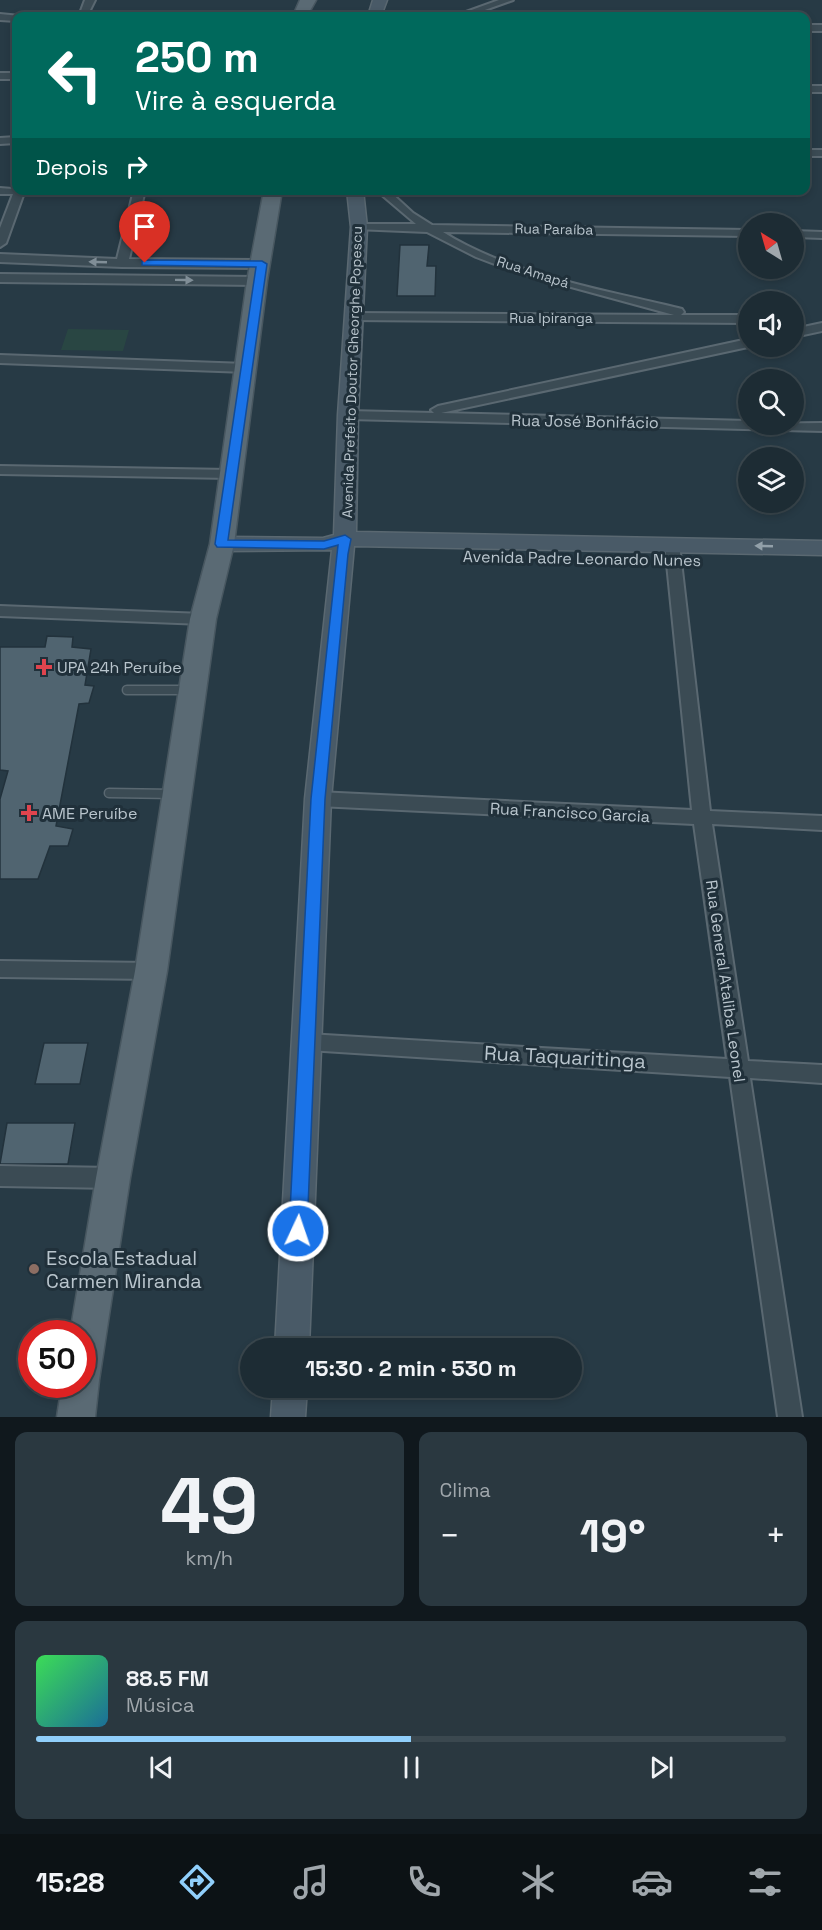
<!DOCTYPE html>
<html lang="pt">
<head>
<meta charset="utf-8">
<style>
	body { margin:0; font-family:"Space Grotesk",sans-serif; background:#2a3840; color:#f1f3f6; height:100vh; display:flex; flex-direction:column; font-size:22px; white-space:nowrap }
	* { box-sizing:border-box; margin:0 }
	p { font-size:20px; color:#a0a7ac }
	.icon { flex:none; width:33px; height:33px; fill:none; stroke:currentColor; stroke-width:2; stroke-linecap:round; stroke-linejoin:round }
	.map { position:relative; height:1417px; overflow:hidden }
	.panel { display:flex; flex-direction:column; gap:15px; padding:15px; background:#10181d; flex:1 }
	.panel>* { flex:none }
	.banner { position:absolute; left:12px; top:12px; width:798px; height:183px; border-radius:12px; box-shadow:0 3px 9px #0003,0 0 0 2px #3b484f; background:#00695c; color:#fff; overflow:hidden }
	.needle { width:39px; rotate:323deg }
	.controls { position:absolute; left:738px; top:213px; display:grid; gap:12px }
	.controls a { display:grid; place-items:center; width:66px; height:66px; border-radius:50%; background:#1d2c34; box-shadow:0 3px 9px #0003,0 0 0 2px #3b484f; font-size:30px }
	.speed { position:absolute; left:18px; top:1320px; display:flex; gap:12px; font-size:30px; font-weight:700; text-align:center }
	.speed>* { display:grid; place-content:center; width:78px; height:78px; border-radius:50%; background:#1d2c34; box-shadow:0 3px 9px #0003,0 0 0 2px #3b484f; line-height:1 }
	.speed .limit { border:9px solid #d22; background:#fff; color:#111 }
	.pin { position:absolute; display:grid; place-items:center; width:51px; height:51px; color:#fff; margin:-62px -26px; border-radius:50% 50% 50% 0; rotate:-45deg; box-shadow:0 0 6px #0007 }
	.pin .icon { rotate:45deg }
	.me { position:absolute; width:66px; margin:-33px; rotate:3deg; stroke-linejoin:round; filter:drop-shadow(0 0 4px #0008) }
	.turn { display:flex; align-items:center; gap:21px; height:126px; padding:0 24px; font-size:27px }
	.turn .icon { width:78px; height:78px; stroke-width:2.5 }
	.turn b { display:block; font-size:42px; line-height:51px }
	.then { display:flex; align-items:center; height:57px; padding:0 24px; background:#0003; gap:12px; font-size:22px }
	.big { font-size:45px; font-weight:600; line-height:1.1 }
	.panel .card { flex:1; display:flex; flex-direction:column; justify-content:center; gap:9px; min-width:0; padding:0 21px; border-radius:12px; background:#2a3840 }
	.panel .dial { align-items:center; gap:0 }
	.dial b { font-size:78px; line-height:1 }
	.song { display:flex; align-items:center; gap:18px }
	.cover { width:72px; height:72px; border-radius:9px; background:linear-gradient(135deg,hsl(130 70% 55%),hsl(200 70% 35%)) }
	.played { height:6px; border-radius:3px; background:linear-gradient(90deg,#90cffb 50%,#3b484f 50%) }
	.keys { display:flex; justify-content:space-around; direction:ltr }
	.heat { display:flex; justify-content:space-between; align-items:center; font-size:33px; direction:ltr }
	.panel .tiles { flex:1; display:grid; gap:15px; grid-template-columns:1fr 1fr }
	.card:last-child { grid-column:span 2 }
	.trip { position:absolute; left:240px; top:1338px; width:342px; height:60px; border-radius:30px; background:#1d2c34; box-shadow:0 3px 9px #0003,0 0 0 2px #3b484f; font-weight:600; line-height:60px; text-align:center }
	.tab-bar { display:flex; height:96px; justify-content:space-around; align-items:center; background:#0c1215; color:#a0a7ac }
	.tab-bar .icon { width:42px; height:42px }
	.tab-bar .selected { color:#90cffb }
	.tab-bar b { font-size:27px; color:#f1f3f6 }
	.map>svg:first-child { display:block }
</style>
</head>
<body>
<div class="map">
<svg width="822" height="1417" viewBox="0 0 822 1417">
	<rect width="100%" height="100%" fill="#273a45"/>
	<path fill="#294643" d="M68 329 129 330 123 351 61 350Z"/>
	<g fill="#506470" stroke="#22323c" stroke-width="1.5">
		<path d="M400 245H429L427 266H436L435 296H397Z"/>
		<path d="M47 636 73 637 72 647 91 649 85 685 94 686 89 703 79 704 56 826 73 829 68 846H50L38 879H0V799L8 771 0 770V647H45Z"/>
		<path d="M44 1043H88L80 1084H35Z"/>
		<path d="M7 1123H75L68 1164H0Z"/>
	</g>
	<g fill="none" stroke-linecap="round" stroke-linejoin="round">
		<g stroke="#5a6871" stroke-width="11">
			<g id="lane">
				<path d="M127 690H190"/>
				<path d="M109 793 174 794"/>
			</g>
		</g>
		<g stroke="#5a6871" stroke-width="4">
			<g id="street">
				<path d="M85 0H95L87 16H79Z"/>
				<path d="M499 0H513L468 16H455Z"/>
				<path d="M0 14 20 16H16V21L0 20Z"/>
				<rect x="806" y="25" width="16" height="6"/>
				<rect x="0" y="73" width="16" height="6"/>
				<rect x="806" y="86" width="16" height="6"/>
				<path d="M16 137V143L0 144V138Z"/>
				<rect x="806" y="150" width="16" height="6"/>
				<path d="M0 188 25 190 6 243 0 247V228L13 194H0Z"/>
				<path d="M134 190H145L129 259 262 260 268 264 262 268 122 267 0 262V254L117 259Z"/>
				<path d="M376 190H388L413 213 432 225 748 230V236L443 232C511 275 605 290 682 309L684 312 681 315H748V323L350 320V314L354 313 674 315 516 272 476 257 427 232 355 229 353 227 359 224H416Z"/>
				<path d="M794 231 822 232V238L794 237Z"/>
				<path d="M0 274 257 277 263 281 257 285 0 282Z"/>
				<path d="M822 323V331L794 337V329Z"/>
				<path d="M748 339V347L441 413 748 421V424L822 423V431L348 419 341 415 348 411 434 413 431 410 438 406Z"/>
				<path d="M0 355 246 364 253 368 246 372 0 363Z"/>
				<path d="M0 466 230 470 237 474 230 478 0 474Z"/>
				<path d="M672 539 679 544 710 811 822 816V830L712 824 748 1061 822 1065V1083L750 1078 802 1417H778L730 1077 308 1050 301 1048 298 1042 301 1036 308 1034 727 1059 694 824 318 806 312 804 309 799 312 794 318 792 692 810 665 544Z"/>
				<path d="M0 606 203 614 211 619 203 624 0 616Z"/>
				<path d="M0 961 151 963 158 965 161 971 158 977 151 979 0 977Z"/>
				<path d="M0 1166 113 1168 121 1171 124 1178 121 1185 113 1188 0 1186Z"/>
			</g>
		</g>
		<g stroke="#5a6871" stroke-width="3">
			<g id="secondary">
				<path d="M373 0H387L381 16H368Z"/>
				<path d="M347 190H363L367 227 358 415 356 532 822 541V555L354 546 331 799 309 1348H275L305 799 332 550 222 551 214 549 211 544 214 539 222 537 323 538 334 535 338 415 351 227Z"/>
				<path d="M273 1388H307L305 1417H271Z"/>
			</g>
		</g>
		<g stroke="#485760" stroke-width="3">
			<g id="primary">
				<path d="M300 0H316L307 16H293Z"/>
				<path d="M264 190H282L267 281 234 544 216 619 167 971 130 1178 99 1380 95 1417H57L62 1384H82V1334H70L96 1178 135 971 190 619 210 544 247 281Z"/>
			</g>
		</g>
		<use href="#lane" stroke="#3b4b54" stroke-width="8"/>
		<use href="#street" fill="#3b4b54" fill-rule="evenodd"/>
		<use href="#secondary" fill="#495a67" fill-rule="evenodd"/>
		<use href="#primary" fill="#5a6a74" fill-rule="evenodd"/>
	</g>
	<defs><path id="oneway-solid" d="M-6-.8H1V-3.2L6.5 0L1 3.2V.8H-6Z" transform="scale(1.5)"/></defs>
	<g fill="#808e97">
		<use href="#oneway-solid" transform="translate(98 262) rotate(-178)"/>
		<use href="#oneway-solid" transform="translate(184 280) rotate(1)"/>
	</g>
	<use fill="#92a0a9" href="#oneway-solid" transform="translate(764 546) rotate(-178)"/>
	<path fill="#1a73e8" stroke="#114b97" stroke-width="1.5" d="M145 260 262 261 267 264 228 540 324 541 345 535 351 539 348 554 325 799 307 1231 305 1237 298 1239 292 1237 289 1231 311 799 338 545 324 549 217 547 215 544 256 267 142 265V261Z"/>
	<g fill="#e0444e" stroke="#20303a" stroke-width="2">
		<path d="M41 658h6v6h6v6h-6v6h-6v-6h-6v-6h6z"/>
		<path d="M26 804h6v6h6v6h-6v6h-6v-6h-6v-6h6z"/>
	</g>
	<circle fill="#8d6e63" stroke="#20303a" stroke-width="2" cx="34" cy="1269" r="6"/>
	<g text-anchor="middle" stroke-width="6" stroke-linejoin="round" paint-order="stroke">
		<g font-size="14" fill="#b9c5cd" stroke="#20303a">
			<text transform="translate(554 229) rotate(1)" y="5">Rua Paraíba</text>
			<text transform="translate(533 272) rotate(18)" y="5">Rua Amapá</text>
			<text x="551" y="323">Rua Ipiranga</text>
			<text transform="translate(352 372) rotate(-88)" y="5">Avenida Prefeito Doutor Gheorghe Popescu</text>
		</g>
		<g font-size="16" fill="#b9c5cd" stroke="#20303a">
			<text transform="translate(585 421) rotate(1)" y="6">Rua José Bonifácio</text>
			<text transform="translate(582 558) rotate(1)" y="6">Avenida Padre Leonardo Nunes</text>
			<text transform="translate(570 812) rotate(3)" y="6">Rua Francisco Garcia</text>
			<text transform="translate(726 981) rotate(82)" y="6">Rua General Ataliba Leonel</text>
		</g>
		<g font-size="16" fill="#b9c5cd" stroke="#20303a" text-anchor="start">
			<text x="57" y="673">UPA 24h Peruíbe</text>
			<text x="42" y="819">AME Peruíbe</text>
		</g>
		<g font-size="20" fill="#b9c5cd" stroke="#20303a">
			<text transform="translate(565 1057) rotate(3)" y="7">Rua Taquaritinga</text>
		</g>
		<g font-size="20" fill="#b9c5cd" stroke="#20303a" text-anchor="start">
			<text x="46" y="1265">Escola Estadual<tspan x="46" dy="23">Carmen Miranda</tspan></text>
		</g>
	</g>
</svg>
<div class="controls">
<a><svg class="needle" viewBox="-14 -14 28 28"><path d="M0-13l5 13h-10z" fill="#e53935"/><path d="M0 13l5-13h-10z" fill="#a0a7ac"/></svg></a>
<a><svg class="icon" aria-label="sound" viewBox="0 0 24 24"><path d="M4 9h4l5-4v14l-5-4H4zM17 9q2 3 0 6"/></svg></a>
<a><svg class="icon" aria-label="search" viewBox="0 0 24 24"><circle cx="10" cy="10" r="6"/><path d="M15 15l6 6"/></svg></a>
<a><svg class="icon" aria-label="layers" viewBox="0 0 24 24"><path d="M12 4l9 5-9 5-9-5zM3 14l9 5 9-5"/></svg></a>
</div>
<div class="speed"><div class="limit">50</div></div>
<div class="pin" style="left:145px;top:263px;background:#d93025"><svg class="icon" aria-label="arrive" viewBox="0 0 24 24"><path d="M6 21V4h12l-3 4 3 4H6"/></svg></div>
<svg class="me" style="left:298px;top:1231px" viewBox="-20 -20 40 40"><circle r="17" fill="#1a73e8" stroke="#fff" stroke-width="3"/><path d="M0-11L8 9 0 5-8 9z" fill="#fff"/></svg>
<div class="trip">15:30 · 2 min · 530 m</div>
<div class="banner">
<div class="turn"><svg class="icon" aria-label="left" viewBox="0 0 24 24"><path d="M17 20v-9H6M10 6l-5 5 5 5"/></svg><div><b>250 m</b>Vire à esquerda</div></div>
<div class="then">Depois<svg class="icon" aria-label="right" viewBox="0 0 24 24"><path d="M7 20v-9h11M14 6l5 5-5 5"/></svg></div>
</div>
</div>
<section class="panel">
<div class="tiles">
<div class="card dial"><b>49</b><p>km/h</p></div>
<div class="card"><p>Clima</p>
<div class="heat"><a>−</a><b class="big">19°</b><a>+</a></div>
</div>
<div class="card">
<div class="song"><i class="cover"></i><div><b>88.5 FM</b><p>Música</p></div></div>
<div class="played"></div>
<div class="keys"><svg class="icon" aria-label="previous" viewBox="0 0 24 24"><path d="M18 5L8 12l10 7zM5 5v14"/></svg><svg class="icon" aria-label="pause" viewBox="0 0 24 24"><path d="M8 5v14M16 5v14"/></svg><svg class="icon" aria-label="next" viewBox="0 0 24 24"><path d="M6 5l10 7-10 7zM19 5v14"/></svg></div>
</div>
</div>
</section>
<nav class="tab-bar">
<b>15:28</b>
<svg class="icon selected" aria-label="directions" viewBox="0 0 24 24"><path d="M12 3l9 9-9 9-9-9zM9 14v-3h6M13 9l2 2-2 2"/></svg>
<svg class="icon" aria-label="music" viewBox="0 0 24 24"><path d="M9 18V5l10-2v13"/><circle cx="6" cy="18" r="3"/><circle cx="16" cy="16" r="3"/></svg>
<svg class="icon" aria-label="phone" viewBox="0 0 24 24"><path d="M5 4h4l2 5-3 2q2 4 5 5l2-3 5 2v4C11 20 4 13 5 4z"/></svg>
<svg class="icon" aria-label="climate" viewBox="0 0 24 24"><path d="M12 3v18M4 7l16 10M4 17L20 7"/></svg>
<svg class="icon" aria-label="car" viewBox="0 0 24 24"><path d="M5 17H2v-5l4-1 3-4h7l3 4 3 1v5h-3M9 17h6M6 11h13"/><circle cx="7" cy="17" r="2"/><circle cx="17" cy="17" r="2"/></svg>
<svg class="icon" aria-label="filters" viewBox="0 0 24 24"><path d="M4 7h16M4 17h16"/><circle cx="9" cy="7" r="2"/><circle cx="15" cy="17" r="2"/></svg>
</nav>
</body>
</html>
